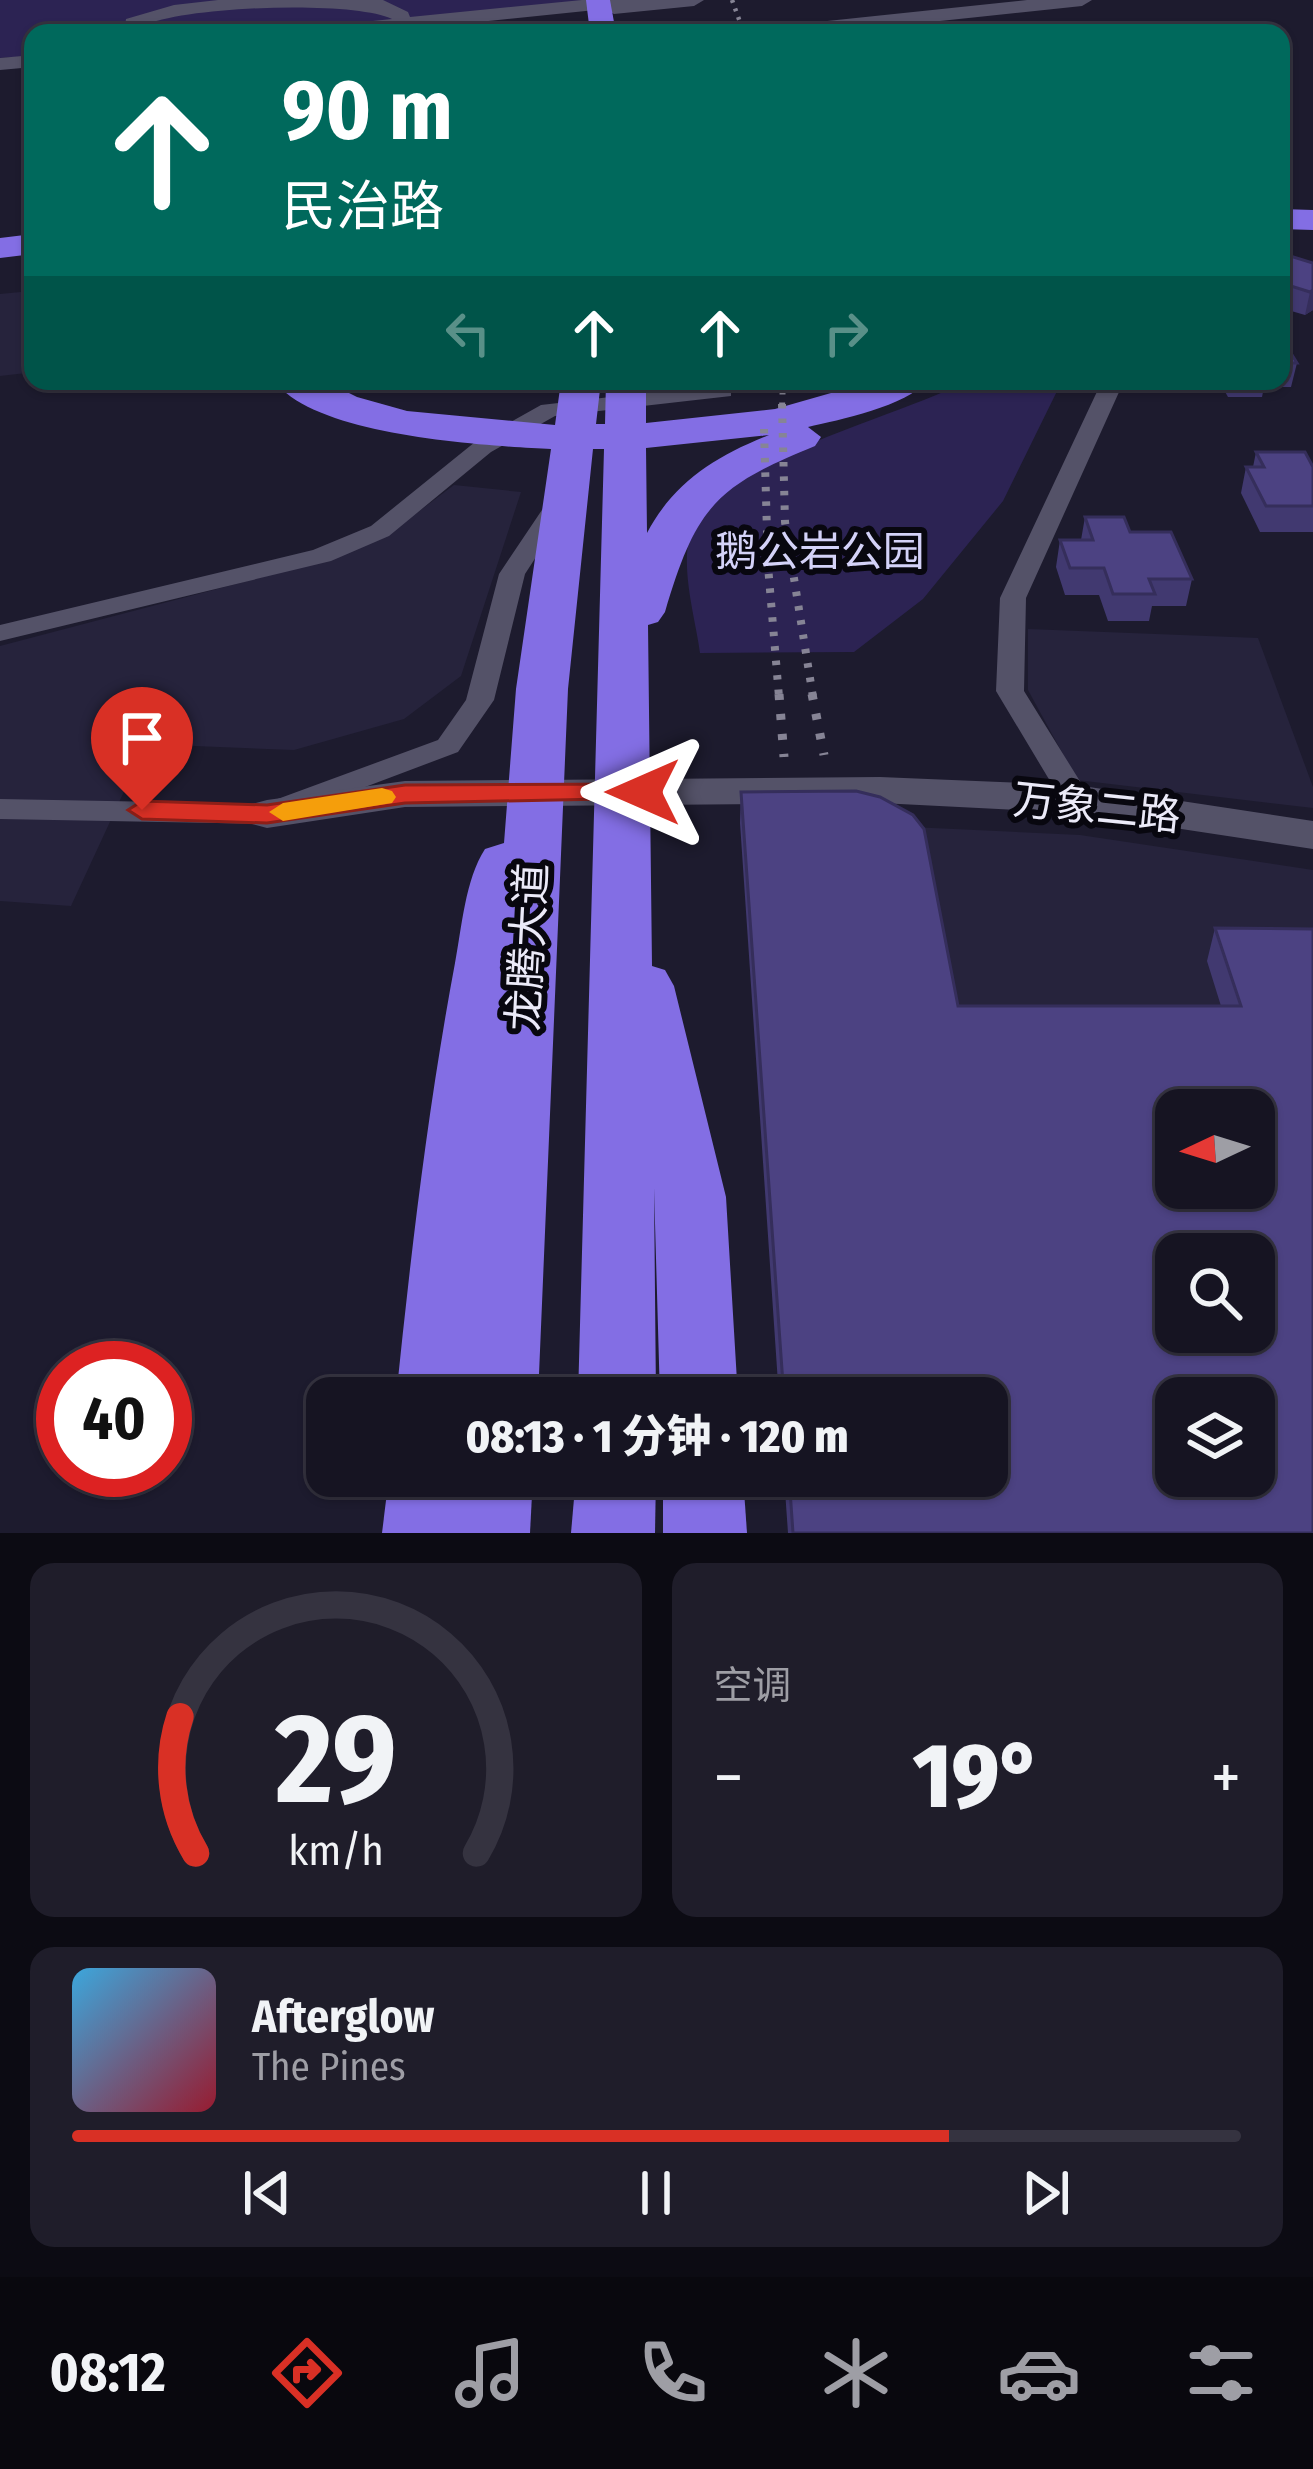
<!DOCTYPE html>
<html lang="zh">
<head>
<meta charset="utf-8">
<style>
	body { margin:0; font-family:"Fira Sans Condensed","Noto Sans SC",sans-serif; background:#1f1d2a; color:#f1f3f6; height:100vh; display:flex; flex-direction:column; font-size:45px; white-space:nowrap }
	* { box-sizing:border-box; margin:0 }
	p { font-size:39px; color:#9e9ea5 }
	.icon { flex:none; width:66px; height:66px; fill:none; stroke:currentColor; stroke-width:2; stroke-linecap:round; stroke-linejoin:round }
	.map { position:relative; height:1533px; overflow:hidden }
	.details { display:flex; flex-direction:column; gap:30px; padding:30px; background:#0c0b13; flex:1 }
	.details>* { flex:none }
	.hud { position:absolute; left:24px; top:24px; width:1266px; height:366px; border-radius:24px; box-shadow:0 3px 9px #0004,0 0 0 3px #353340; background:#00695c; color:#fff; overflow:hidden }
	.needle { width:78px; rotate:266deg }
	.controls { position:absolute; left:1155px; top:1089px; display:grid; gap:24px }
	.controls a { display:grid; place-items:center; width:120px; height:120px; border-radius:24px; background:#161422; box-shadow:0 3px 9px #0004,0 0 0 3px #353340; font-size:60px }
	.speed { position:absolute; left:36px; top:1341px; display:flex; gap:24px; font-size:60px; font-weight:700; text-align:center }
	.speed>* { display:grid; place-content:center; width:156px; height:156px; border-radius:50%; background:#161422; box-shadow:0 3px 9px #0004,0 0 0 3px #353340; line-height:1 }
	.speed .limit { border:18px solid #d22; background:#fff; color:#111 }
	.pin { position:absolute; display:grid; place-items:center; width:102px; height:102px; color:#fff; margin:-123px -51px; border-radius:50% 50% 50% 0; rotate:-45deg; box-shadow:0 0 12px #0007 }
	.pin .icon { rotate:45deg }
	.me { position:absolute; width:132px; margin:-66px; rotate:270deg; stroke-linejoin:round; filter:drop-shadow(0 0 9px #0008) }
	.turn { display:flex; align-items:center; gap:42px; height:252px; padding:0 60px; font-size:54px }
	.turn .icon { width:156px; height:156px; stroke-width:2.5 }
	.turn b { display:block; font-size:84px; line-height:102px }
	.lanes { display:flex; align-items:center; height:114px; padding:0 60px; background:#0003; justify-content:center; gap:60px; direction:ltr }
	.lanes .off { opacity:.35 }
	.big { font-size:90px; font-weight:800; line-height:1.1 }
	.details .widget { flex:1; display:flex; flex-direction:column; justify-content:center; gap:18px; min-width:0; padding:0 42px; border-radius:24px; background:#1f1d2a }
	.details .dial { align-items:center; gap:0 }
	.dial svg { height:312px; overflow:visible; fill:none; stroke:#353340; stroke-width:7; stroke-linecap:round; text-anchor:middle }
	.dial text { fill:#f1f3f6; stroke:none }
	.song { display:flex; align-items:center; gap:36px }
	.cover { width:144px; height:144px; border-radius:18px; background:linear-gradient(135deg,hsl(200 70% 55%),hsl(350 70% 35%)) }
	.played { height:12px; border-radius:6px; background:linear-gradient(90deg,#d93025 75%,#353340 75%) }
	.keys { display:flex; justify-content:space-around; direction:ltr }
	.heat { display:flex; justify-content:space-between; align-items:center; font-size:66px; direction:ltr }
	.details .tiles { flex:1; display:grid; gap:30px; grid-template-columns:1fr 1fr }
	.widget:last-child { grid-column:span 2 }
	.trip { position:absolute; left:306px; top:1377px; width:702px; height:120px; border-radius:24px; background:#161422; box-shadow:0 3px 9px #0004,0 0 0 3px #353340; font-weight:800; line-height:120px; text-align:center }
	.menu { display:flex; height:192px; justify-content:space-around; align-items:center; background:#09080e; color:#9e9ea5 }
	.menu .icon { width:84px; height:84px }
	.menu .selected { color:#d93025 }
	.menu b { font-size:54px; color:#f1f3f6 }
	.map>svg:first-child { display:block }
</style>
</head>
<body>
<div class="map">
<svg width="1313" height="1533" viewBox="0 0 1313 1533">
	<rect width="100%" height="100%" fill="#1d1b2e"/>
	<g fill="#26233c" fill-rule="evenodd">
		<path d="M31 291 26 373 0 376V294Z"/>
		<path d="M454 485 521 492 461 676 404 719 294 750 146 744 71 906 0 901V646L327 560 390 533Z"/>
		<path d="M1028 629 1258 638 1313 787V808L1077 780 1028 690Z"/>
		<path d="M911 827 1080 835 1313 870V1533H1034ZM1176 1110H1254V1188H1176ZM1176 1254H1254V1332H1176ZM1176 1398H1254V1476H1176Z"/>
	</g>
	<g fill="#2c2353">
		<path d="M0 0H607L278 33H33V56L0 58Z"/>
		<path d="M966 381H1062L1003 501 923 599 854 652 700 653C695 614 675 554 697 517 733 457 901 416 966 381Z"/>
	</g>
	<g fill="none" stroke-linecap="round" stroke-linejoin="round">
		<g fill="#545268" fill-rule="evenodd">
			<path d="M1102 381H1124L1026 598 1024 691 1091 799 1076 809 1065 806 996 691 1000 598Z"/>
			<path d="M723 384 731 386V396L555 416 491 452 389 536 331 561 0 641V625L313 550 371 526 475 442 541 405Z"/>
			<path d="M559 496 571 503 525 574 494 700 458 752 267 824 0 819V799L264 804 438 740 466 700 499 574 550 498Z"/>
		</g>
		<g fill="#545268" fill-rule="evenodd">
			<path d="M218 0H383L408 12 410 17 582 0H704L694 6 614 14 605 9 374 33H305L315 27 392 19C353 0 185 6 143 26L144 33H124L126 19 174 5Z"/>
			<path d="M1027 0H1092L1082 6 827 33H760L770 27Z"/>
			<path d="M33 55V67L0 70V58Z"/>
			<path d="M880 777 1076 785 1313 821V849L1076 813 880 803 405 807 267 828 252 824 245 814 252 804 267 800 405 781Z"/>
		</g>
		<g fill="#836ee4" fill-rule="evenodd">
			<path d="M586 0H610L616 33H590Z"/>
			<path d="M1281 209 1313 210V230L1281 229Z"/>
			<path d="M33 234V254L0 258V238Z"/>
			<path d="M275 381H325L357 397 407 411 555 425 561 381H601L596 424H605L606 381H646V423L775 409 873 381H926C908 406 838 420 808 427L821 437 815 446C714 487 696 508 665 612L658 622 648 625 652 966 665 970 674 986 726 1197 738 1398H660L654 1188 656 1398H578L604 449H593L568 689 538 1398H396C411 1252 428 1107 455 963 462 927 465 880 485 849L504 843 516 689 551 449C488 446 313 436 275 381ZM769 435C716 456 674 482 647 533L646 448Z"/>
			<path d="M389 1476H533L530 1533H382Z"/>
			<path d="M576 1476H656L655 1533H571Z"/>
			<path d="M663 1476H743L747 1533H663Z"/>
		</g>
		<path stroke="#868495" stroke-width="4.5" stroke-dasharray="3 6" stroke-linecap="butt" d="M732 0 744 33"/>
		<path stroke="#868495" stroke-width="6" stroke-dasharray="4.5 8" stroke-linecap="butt" d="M782 407 783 381"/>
		<g stroke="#868495" stroke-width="8" stroke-dasharray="4.5 10" stroke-linecap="butt">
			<path d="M782 404 785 522 813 697"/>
			<path d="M764 429 768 566 779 697"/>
		</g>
		<g stroke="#868495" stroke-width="9" stroke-dasharray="6 14" stroke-linecap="butt">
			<path d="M779 694 784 757"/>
			<path d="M812 694 824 755"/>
		</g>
	</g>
	<g fill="#413970">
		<path d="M1281 258 1313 263V310L1305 315 1281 308Z"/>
		<path d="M1281 337 1297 363 1291 387H1264L1262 397H1228L1219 381H1281Z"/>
		<path d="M1256 452 1313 467V532H1260L1241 493 1246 467H1253Z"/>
		<path d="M1085 517 1130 532 1192 579 1186 606H1152L1149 621H1108L1099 595H1065L1056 567 1060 540H1081Z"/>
		<path d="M741 792 958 1006H1221L1207 961 1215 928 1313 929V1533H788L784 1476H987V1398H779L740 823Z"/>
	</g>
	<path fill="#352e5b" d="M1313 290V310L1305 315 1310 292Z"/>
	<g fill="#4c4282" stroke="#352e5b" stroke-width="3" fill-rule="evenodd">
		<path d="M1287 255 1313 263V290L1310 292 1281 283V258Z"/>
		<path d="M1281 337 1297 363H1281Z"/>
		<path d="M1256 452H1305L1313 467V506H1266L1246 467H1264Z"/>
		<path d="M1085 517H1124L1130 532H1171L1192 579H1149L1155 594H1113L1104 568H1070L1060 540H1093Z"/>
		<path d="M856 791 880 797 913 815 924 829 958 1006H1241L1215 928 1313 929V1533H793L789 1476H987V1398H784L741 792ZM1176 1110H1254V1188H1176ZM1176 1254H1254V1332H1176ZM1176 1398H1254V1476H1176Z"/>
	</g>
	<path fill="#d93025" stroke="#8d1f18" stroke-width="3" d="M643 784 656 792 652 798 405 803 267 823 142 819 128 810 142 801 267 805 405 785Z"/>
	<path fill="#f59e0b" d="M382 788 392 791 396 797 392 803 283 821 269 812 283 803Z"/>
	<g text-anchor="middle" stroke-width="12" stroke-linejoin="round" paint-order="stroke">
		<g font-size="42" fill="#d4d2f8" stroke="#08070f">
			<text x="820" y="566">鹅公岩公园</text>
		</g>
		<g font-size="42" fill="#ebeaf8" stroke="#08070f">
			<text transform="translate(1097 807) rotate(6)" y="15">万象二路</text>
			<text transform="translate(527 947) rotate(-87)" y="15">龙腾大道</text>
		</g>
	</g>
</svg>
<div class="controls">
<a><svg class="needle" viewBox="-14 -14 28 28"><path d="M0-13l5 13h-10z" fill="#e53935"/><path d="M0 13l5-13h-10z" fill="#9e9ea5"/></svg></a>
<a><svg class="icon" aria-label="search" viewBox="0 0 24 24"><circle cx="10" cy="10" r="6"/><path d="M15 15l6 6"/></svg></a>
<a><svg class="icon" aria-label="layers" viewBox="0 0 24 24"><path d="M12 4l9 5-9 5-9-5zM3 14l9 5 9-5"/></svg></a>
</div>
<div class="speed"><div class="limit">40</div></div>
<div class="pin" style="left:142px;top:810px;background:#d93025"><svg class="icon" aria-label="arrive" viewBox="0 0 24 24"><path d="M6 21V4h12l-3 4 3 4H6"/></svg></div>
<svg class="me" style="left:643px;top:792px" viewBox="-20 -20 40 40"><path d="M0-17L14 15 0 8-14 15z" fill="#d93025" stroke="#fff" stroke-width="4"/></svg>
<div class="trip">08:13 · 1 分钟 · 120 m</div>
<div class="hud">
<div class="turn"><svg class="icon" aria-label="ahead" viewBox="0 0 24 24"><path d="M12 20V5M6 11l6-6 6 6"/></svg><div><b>90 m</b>民治路</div></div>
<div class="lanes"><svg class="icon off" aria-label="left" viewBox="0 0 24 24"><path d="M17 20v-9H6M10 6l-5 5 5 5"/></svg><svg class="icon" aria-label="ahead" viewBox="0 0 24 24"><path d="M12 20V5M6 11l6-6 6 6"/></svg><svg class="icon" aria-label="ahead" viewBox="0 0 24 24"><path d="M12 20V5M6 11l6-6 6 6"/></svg><svg class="icon off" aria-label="right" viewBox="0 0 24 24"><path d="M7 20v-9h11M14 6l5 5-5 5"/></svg></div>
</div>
</div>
<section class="details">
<div class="tiles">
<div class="widget dial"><svg viewBox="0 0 100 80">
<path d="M14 69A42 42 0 1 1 86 69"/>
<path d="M14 69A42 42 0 0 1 10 34" stroke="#d93025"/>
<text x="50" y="56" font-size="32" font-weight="700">29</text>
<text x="50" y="72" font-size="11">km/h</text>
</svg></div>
<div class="widget"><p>空调</p>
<div class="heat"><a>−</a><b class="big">19°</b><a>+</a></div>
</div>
<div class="widget">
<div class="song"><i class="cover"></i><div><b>Afterglow</b><p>The Pines</p></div></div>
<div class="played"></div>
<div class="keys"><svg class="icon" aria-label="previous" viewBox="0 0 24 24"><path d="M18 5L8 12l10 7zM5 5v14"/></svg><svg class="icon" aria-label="pause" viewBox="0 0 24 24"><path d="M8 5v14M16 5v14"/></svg><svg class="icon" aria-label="next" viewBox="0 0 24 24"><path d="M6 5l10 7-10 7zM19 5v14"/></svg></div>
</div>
</div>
</section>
<nav class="menu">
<b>08:12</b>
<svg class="icon selected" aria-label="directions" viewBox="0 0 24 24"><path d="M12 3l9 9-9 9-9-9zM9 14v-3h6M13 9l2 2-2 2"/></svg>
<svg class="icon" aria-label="music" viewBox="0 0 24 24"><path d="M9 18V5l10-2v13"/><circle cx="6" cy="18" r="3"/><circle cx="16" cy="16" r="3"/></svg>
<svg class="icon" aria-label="phone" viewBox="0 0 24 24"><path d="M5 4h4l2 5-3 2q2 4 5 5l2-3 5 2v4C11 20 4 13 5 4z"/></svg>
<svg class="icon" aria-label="climate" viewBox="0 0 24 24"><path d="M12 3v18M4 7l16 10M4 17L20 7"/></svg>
<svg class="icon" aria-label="car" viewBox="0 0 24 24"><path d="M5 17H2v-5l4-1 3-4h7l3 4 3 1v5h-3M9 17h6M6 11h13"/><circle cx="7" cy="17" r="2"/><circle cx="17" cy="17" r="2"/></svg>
<svg class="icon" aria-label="filters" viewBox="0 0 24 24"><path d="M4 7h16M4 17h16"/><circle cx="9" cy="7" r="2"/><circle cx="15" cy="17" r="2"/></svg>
</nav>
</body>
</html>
